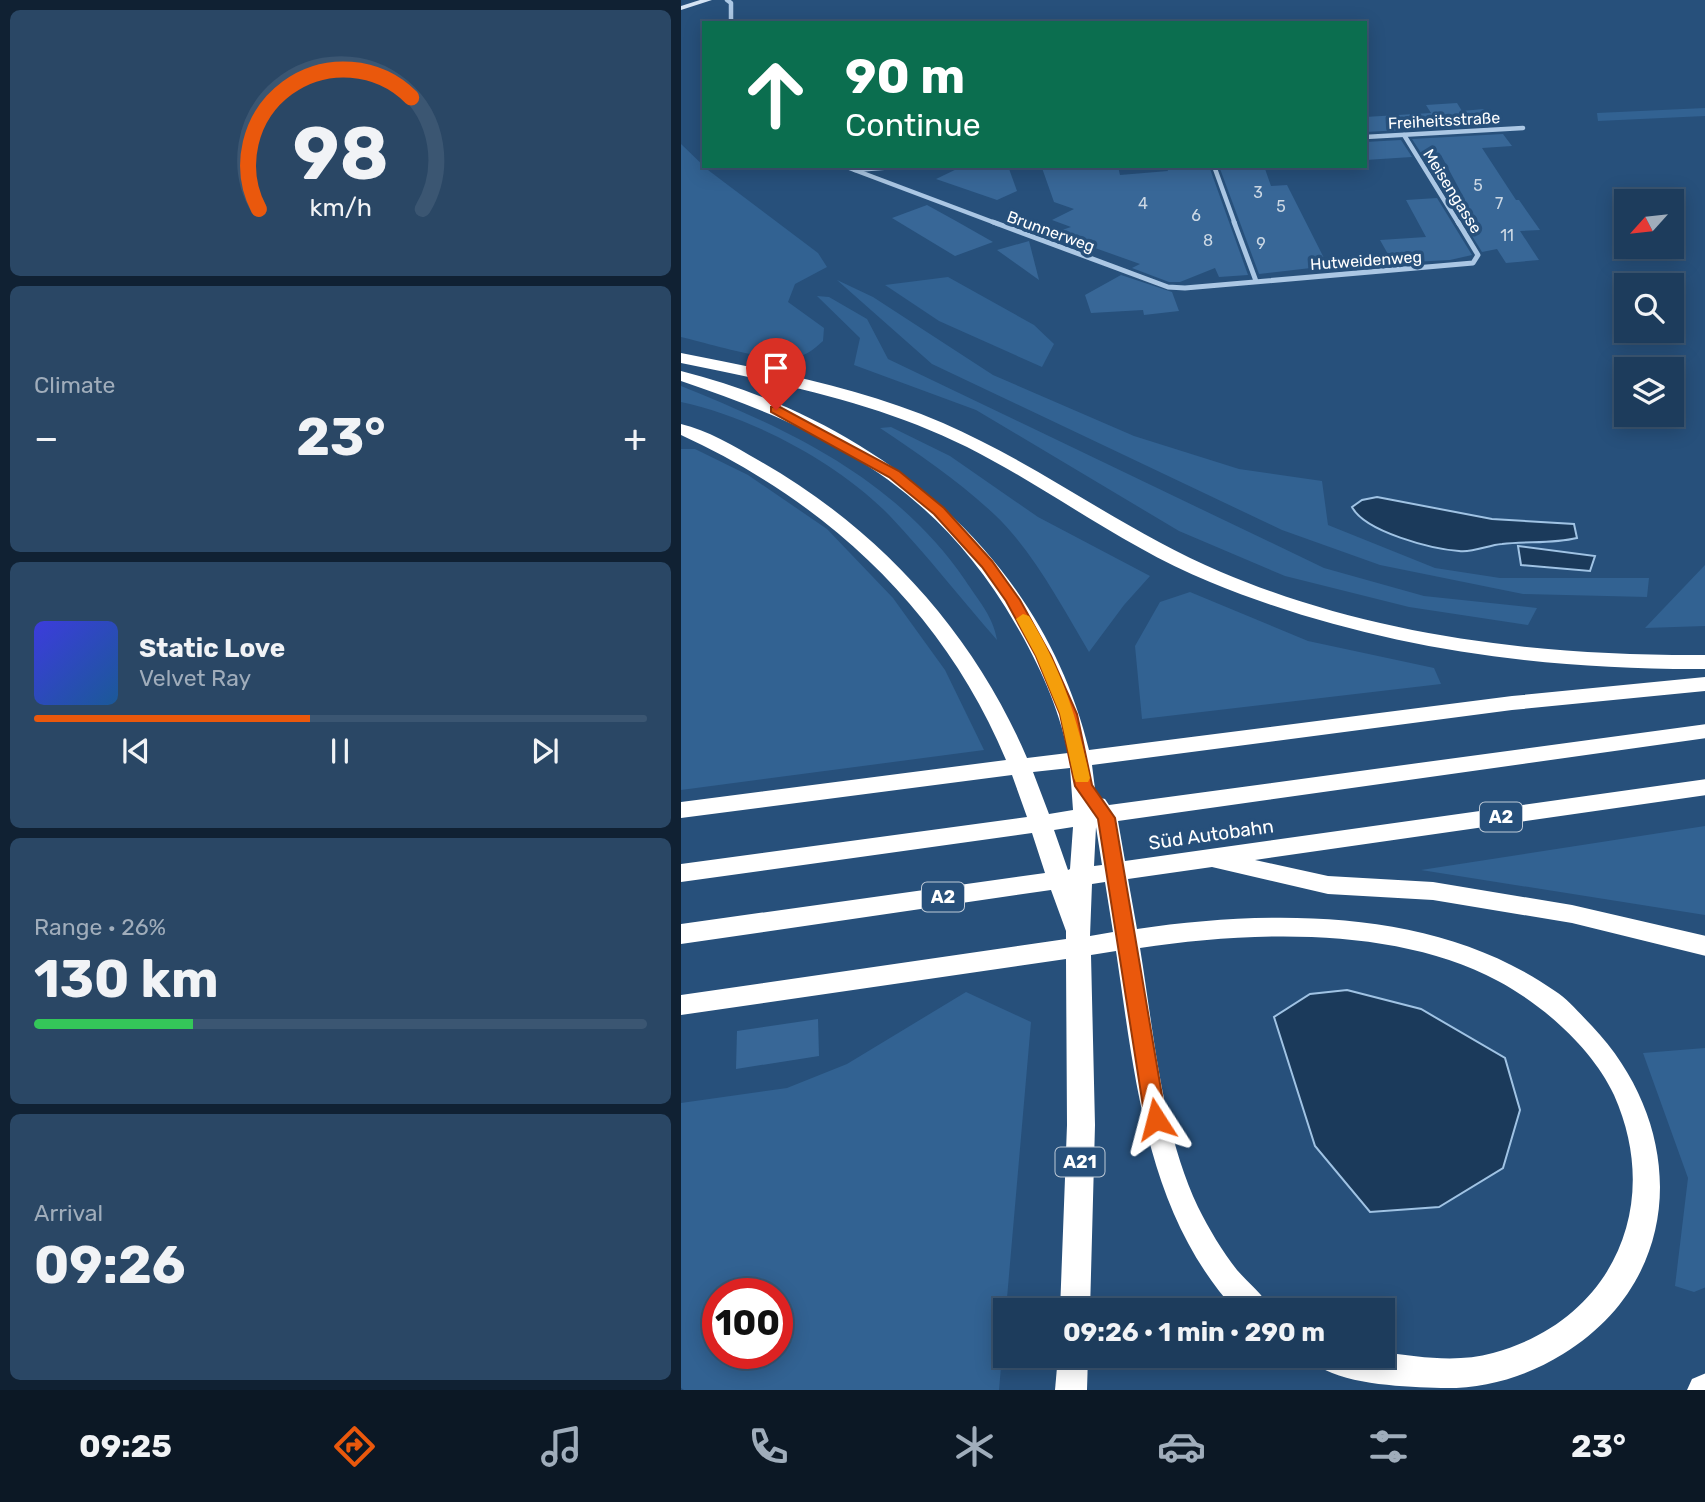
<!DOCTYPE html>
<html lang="en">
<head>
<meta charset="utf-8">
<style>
	body { margin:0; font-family:Rubik,sans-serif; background:#2a4765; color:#f1f3f6; height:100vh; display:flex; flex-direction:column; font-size:26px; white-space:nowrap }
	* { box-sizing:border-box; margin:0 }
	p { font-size:23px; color:#a0adbb }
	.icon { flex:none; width:38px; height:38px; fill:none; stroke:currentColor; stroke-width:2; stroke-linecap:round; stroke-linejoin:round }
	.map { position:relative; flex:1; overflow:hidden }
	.sheet { display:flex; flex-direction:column; gap:10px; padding:10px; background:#102133; width:681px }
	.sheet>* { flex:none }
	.hud { position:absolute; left:21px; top:21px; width:665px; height:147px; border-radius:0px; box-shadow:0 4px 18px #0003,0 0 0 2px #3b5672; background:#0b6e4f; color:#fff; overflow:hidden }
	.needle { width:46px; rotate:243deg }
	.buttons { position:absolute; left:933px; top:189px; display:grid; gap:14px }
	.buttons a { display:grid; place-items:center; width:70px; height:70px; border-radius:0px; background:#1d3c5c; box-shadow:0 4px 18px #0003,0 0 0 2px #3b5672; font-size:35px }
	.speed { position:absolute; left:21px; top:1278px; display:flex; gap:14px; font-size:35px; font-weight:700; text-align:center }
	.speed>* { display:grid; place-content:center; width:91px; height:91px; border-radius:50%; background:#1d3c5c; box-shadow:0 4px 18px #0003,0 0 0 2px #3b5672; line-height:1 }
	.speed .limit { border:10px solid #d22; background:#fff; color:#111 }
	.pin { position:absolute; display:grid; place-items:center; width:60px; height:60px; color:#fff; margin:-72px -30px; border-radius:50% 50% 50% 0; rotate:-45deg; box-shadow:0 0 7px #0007 }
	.pin .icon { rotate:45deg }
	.me { position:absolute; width:77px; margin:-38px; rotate:351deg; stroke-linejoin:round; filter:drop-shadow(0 0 5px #0008) }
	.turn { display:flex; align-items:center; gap:24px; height:147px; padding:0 28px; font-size:32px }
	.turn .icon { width:91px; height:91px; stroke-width:2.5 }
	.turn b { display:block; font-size:49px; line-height:60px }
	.big { font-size:52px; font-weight:700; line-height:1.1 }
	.sheet .widget { flex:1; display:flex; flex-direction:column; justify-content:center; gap:10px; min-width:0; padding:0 24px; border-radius:10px; background:#2a4765 }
	.sheet .dial { align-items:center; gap:0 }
	.dial svg { height:182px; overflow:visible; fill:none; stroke:#3b5672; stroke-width:7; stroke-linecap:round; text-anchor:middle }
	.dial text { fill:#f1f3f6; stroke:none }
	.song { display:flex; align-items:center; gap:21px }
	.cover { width:84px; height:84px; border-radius:10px; background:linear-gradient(135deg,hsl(240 70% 55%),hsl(210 70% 35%)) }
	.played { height:7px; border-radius:4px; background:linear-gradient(90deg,#ea580c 45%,#3b5672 45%) }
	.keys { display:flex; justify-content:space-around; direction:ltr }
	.heat { display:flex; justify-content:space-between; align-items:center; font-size:38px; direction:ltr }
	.charge { height:10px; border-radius:5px; background:linear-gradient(90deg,#34c759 26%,#3b5672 0) }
	.trip { position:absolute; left:312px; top:1298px; width:402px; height:70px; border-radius:0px; background:#1d3c5c; box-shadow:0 4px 18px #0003,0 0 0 2px #3b5672; font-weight:700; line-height:70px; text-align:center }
	.tabs { display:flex; height:112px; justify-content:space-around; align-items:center; background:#0c1825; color:#a0adbb }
	.tabs .icon { width:49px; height:49px }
	.tabs .active { color:#ea580c }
	.tabs b { font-size:32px; color:#f1f3f6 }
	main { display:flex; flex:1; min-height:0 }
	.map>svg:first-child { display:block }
</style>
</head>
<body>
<main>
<section class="sheet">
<div class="widget dial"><svg viewBox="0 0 100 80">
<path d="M14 69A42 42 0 1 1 86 69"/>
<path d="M14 69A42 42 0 0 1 81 20" stroke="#ea580c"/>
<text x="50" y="56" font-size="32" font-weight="700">98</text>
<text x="50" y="72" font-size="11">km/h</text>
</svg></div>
<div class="widget"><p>Climate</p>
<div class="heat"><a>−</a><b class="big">23°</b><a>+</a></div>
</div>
<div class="widget">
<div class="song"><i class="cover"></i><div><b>Static Love</b><p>Velvet Ray</p></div></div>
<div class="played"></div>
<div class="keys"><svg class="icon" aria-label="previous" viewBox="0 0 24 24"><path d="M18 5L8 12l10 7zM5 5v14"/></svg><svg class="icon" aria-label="pause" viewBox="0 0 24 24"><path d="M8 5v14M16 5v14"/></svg><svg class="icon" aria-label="next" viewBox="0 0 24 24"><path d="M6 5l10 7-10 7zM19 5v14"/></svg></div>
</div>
<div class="widget"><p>Range · 26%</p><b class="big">130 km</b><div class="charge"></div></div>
<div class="widget"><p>Arrival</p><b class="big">09:26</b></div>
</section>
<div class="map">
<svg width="1025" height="1390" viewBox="0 0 1025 1390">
	<rect width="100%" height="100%" fill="#27507b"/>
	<g fill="#326292" fill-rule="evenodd">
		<path d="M1024 108V116L917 121 916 113Z"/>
		<path d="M0 144 27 170 137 253 146 267 114 284 107 302 143 328 142 341C136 346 128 354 119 356 90 364 31 344 0 337Z"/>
		<path d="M267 277 353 325 373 344 361 367 258 321 204 285Z"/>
		<path d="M156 280 192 297 312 375 453 436 558 469 641 481 647 525 754 568 819 578H968L966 597 842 594 699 565 601 530 251 364Z"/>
		<path d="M136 296 148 297 186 319 207 359 643 568 743 596 856 608 847 625 728 607 604 576 498 531 295 410 173 365 179 338Z"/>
		<path d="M0 386C109 430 215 479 284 580 297 600 312 616 316 640 280 599 246 555 208 515 157 463 71 417 0 402Z"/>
		<path d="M210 427 269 456 357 517 469 576 443 605 408 652C382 608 351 550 314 515 279 482 239 455 199 428Z"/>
		<path d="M0 449H14L67 475 146 529 212 598 264 670 303 750 0 790Z"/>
		<path d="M1024 565V626L964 628Z"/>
		<path d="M509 592 627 641 753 668 760 684 461 719 454 646 479 602Z"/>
		<path d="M1024 826V915L740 870Z"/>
		<path d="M285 992 350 1022 318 1390H3L0 1388V1103L106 1088 166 1064ZM37 1293H96V1353H37Z"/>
		<path d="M1025 1048V1287L1013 1292 994 1286 1007 1178 962 1053Z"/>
	</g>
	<g fill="#1b3a5b" stroke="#a0c3e4" stroke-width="2">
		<path d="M696 497 811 519 893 524 896 538C871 544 847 541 821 544 807 545 792 553 778 551 751 549 684 532 671 507L681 500Z"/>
		<path d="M837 546 914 556 909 571 840 565Z"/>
		<path d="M666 990 740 1009 824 1058 839 1110 822 1168 758 1207 689 1212 634 1146 593 1017 629 994Z"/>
	</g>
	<g fill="#386797">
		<path d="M776 103 781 111 803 109 815 125 684 132V117L750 113 745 105Z"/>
		<path d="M822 134 831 146 801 148 835 200H838L859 230 839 231 858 260 825 263 816 249 801 252 767 197 782 196 760 155 742 156 731 139Z"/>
		<path d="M720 140 731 157 684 160V142Z"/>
		<path d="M327 166 336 191 316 200 255 179 280 167Z"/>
		<path d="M437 166 439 175 487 171 485 166H528L567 275 538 277 534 268 499 282H488L451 268 459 264 372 233 390 227 371 220 393 209 373 202 361 168Z"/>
		<path d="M538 166H583L590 186 606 185 647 266 578 274Z"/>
		<path d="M756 198 791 255 769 260 712 263 699 240 745 237 725 200Z"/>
		<path d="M246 205 275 221 312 242 274 256 211 218Z"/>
		<path d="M348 241 358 280 316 250Z"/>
		<path d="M440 275 491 292 498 311 463 315 462 310 410 313 404 295Z"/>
		<path d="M137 1019 138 1056 55 1069 56 1031Z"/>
	</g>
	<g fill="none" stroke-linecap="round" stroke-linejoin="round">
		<g stroke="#abc7e4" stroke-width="4.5">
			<path d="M46 0 50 3V23"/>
			<path d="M723 135 778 224"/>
			<path d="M684 137 842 128"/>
			<path d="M163 166 317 224"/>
			<path d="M533 166 554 224"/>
			<path d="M174 170 226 166"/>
		</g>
		<g stroke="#abc7e4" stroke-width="5">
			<path d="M312 222 487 287 504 288 792 263 797 255 777 222"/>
			<path d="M553 222 575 281"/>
		</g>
		<path fill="#d4e3f4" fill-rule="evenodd" d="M19 0H31L0 10V6Z"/>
		<g fill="#fff" fill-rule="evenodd">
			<path d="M0 353C89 371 179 387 262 423 359 465 443 531 540 572 693 637 859 656 1025 655V669C854 670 687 647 529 582 443 547 369 489 286 447 196 402 98 383 0 363Z"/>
			<path d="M0 371C192 419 360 552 408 750L831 696 1025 677V691L831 710 411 765 415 797 424 799 428 805 1025 724V738L437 821 444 861 1025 779V795L574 860 647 876 752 882 891 905 1025 936V956L891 923 752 900 647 894 531 867 447 879 456 929C593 909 756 908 874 991 888 1000 899 1014 911 1026 1006 1126 1006 1278 882 1354 845 1377 803 1389 760 1388 726 1387 668 1385 639 1367L635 1356H702V1352C737 1357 777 1363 812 1353 930 1321 983 1207 933 1095 911 1048 862 1005 817 981 715 926 571 931 459 948 473 1033 480 1128 517 1207 528 1229 541 1251 556 1270 568 1284 583 1294 590 1311H555C465 1213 454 1077 435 951L410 955 414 1125 409 1311H379L386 1125 385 959 0 1015V995L385 939V931L370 890 0 944V924L364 873 351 833 0 882V864L346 817 331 775 0 818V802L325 760C263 611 146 502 0 435V424C26 430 53 446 77 460 196 527 292 631 346 758L387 753C378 708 358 664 335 625 256 487 146 430 0 381ZM389 768 392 810 368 814 352 772ZM392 827 389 869 387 870 373 830ZM415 827 421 865 413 866ZM424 882 432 932 409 936 411 884Z"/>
			<path d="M377 1356H407L406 1390H374Z"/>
			<path d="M1025 1373V1390H1006L1011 1379Z"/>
		</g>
	</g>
	<path fill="#ea580c" stroke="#983908" stroke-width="2" d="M90 407H99L218 471 263 508 311 561 339 600 370 656 396 714 411 785 434 818 485 1119 482 1125 475 1128 467 1125 464 1119 417 819 394 786 379 714 355 656 325 601 301 567 253 514 208 477 90 412Z"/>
	<path fill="#f59e0b" d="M342 614 348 616C381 670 396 717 409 778L407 782H395L393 778 379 714 355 656 335 619Z"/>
	<g text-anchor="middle" stroke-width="7" stroke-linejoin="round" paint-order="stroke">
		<g font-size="16" fill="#fff" stroke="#27507b">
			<text transform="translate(763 120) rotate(-3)" y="6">Freiheitsstraße</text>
			<text transform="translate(772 191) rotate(58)" y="6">Meisengasse</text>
			<text transform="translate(370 231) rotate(20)" y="6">Brunnerweg</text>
			<text transform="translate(685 260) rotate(-4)" y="6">Hutweidenweg</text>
		</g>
		<g font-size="16" fill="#cdd9e5">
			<text x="797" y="191">5</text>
			<text x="577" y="198">3</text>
			<text x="462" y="209">4</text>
			<text x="818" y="209">7</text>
			<text x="600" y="212">5</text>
			<text x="515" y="221">6</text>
			<text x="826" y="241">11</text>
			<text x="527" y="246">8</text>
			<text x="580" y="249">9</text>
		</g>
		<g fill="#27507b" stroke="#becad7" stroke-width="2">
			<rect x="799" y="802.5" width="42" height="29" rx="5"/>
			<rect x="241" y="882.5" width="42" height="29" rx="5"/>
			<rect x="374.5" y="1147.5" width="49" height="29" rx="5"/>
		</g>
		<g font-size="18" font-weight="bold" fill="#fff">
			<text x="820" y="823">A2</text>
			<text x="262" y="903">A2</text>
			<text x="399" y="1168">A21</text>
		</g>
		<g font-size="19" fill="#fff" stroke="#27507b">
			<text transform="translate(530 834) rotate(-8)" y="7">Süd Autobahn</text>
		</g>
	</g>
</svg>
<div class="buttons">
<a><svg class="needle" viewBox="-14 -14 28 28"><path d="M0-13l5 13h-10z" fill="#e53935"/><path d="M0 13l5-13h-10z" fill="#a0adbb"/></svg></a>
<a><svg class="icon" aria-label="search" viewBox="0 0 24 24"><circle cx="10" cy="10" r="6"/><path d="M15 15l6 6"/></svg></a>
<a><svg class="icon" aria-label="layers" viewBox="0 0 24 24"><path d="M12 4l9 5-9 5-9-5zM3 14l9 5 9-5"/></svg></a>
</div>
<div class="speed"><div class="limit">100</div></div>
<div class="pin" style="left:95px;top:410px;background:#d93025"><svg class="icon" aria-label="arrive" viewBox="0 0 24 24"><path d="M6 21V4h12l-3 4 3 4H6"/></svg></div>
<svg class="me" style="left:475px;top:1119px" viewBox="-20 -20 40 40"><path d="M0-17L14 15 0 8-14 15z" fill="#ea580c" stroke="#fff" stroke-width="4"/></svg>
<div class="trip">09:26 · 1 min · 290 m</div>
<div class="hud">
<div class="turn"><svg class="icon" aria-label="ahead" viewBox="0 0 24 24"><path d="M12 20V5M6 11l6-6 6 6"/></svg><div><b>90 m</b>Continue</div></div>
</div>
</div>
</main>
<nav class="tabs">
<b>09:25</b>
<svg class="icon active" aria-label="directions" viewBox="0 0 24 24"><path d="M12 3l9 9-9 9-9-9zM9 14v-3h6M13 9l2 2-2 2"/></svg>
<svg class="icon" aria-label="music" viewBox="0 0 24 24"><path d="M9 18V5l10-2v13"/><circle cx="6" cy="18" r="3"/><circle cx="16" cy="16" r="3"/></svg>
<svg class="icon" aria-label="phone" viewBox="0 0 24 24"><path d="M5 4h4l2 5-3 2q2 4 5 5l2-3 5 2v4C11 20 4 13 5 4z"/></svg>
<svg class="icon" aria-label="climate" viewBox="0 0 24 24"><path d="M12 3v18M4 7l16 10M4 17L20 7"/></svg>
<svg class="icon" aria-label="car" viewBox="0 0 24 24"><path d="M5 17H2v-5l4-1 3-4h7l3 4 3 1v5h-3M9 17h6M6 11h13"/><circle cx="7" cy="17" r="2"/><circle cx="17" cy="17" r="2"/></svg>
<svg class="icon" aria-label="filters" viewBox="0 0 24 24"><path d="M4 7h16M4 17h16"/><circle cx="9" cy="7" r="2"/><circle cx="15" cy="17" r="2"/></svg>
<b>23°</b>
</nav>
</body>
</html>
